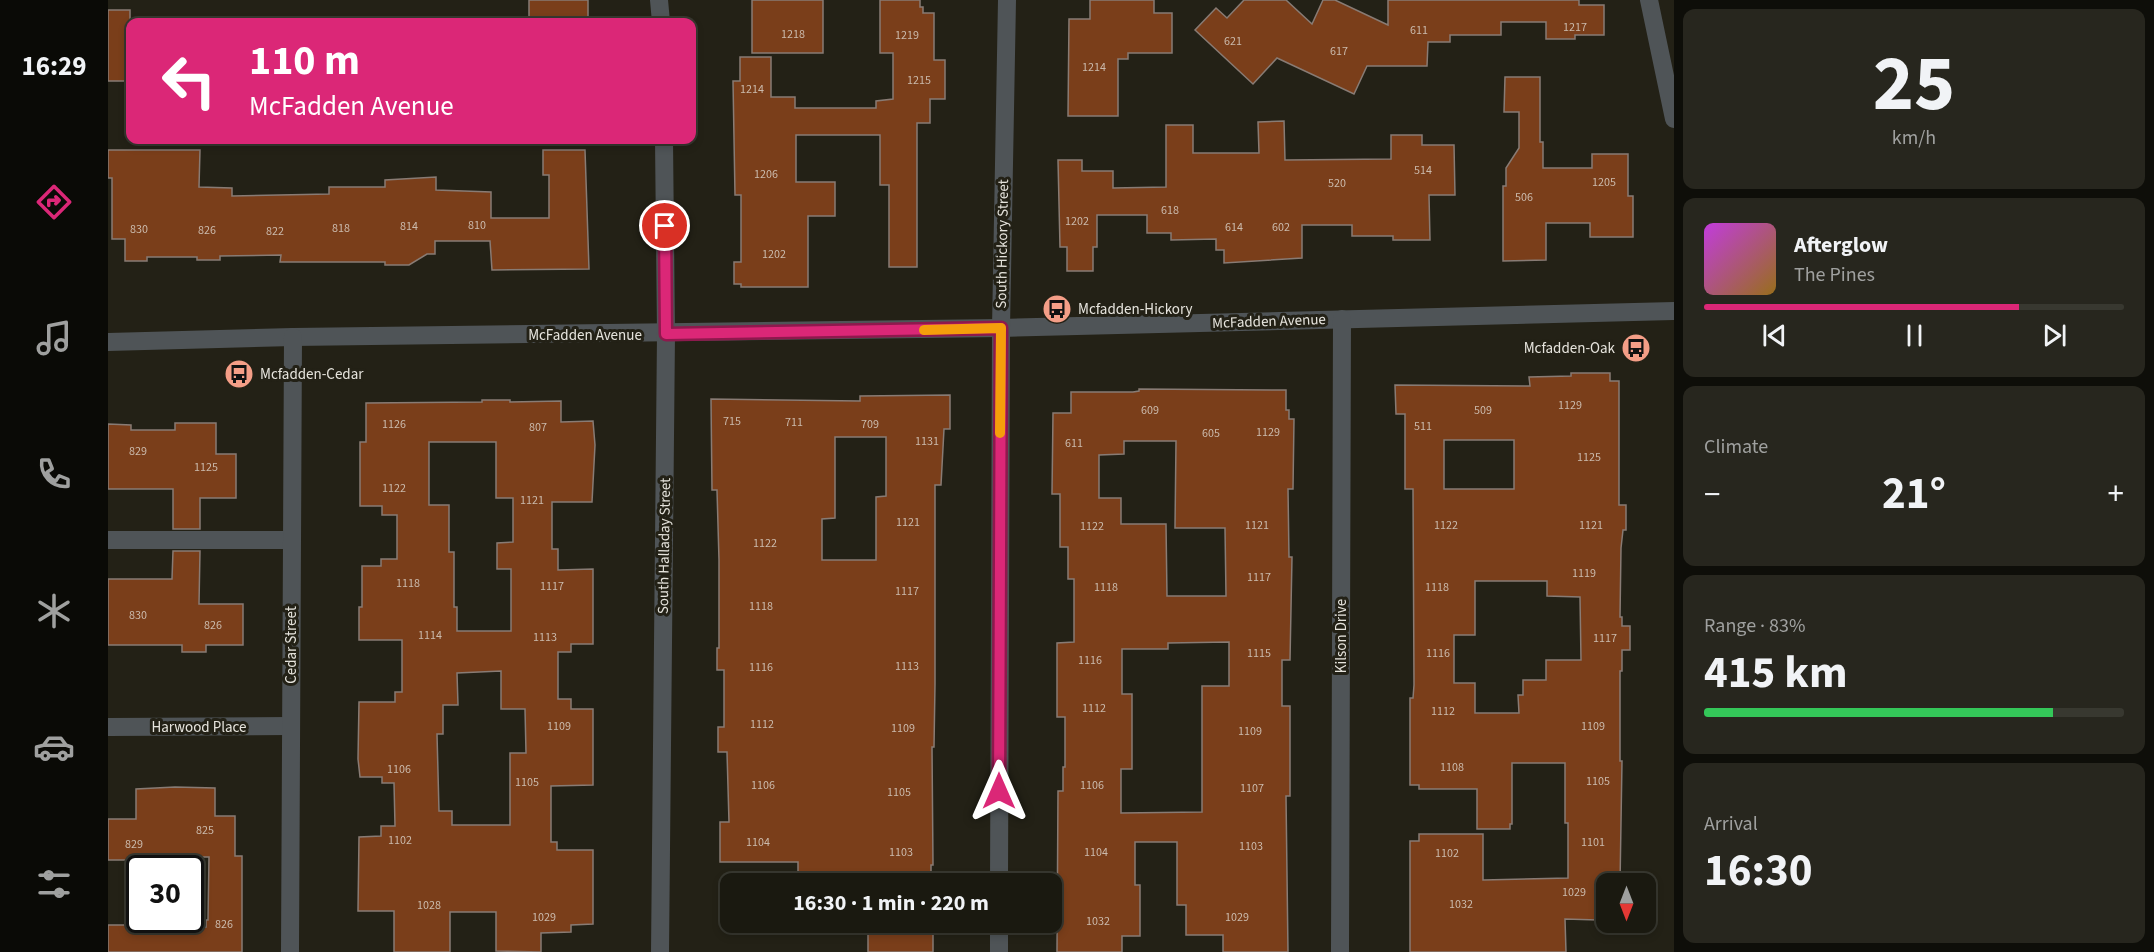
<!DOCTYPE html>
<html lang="en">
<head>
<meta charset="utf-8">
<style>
	body { margin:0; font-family:"Source Sans 3",sans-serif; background:#27261e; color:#f1f3f6; height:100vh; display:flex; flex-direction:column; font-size:22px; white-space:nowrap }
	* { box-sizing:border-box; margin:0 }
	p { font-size:20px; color:#9fa09f }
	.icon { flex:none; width:33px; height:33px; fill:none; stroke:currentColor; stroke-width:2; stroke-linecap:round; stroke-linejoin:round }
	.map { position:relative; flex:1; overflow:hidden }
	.details { display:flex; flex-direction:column; gap:9px; padding:9px; background:#0e0e09; width:480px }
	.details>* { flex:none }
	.hud { position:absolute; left:18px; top:18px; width:570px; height:126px; border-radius:12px; box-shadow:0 3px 9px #0003,0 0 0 2px #383830; background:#db2777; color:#fff; overflow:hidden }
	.needle { width:39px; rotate:180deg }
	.tools { position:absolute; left:1488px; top:873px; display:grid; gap:12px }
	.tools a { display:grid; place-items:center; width:60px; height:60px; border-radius:12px; background:#1a1910; box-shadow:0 3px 9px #0003,0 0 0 2px #383830; font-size:30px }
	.speed { position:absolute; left:18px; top:855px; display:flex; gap:12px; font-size:30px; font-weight:700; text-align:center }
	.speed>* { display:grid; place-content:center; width:78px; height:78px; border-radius:50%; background:#1a1910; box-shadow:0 3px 9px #0003,0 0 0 2px #383830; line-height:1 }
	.speed .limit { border:3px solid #111; border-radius:9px; background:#fff; color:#111 }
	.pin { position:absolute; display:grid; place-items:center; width:51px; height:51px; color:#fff; margin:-26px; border:3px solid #fff; border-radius:50%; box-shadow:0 2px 6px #0007 }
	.me { position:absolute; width:66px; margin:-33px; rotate:0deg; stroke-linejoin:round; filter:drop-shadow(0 0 4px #0008) }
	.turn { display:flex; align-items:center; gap:21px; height:126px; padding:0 24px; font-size:27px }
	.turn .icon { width:78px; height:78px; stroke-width:2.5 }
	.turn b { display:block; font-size:42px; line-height:51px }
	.big { font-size:45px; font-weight:700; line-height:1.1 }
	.details .card { flex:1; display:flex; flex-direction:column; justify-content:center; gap:9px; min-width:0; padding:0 21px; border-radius:12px; background:#27261e }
	.details .dial { align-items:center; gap:0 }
	.dial b { font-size:78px; line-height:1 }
	.song { display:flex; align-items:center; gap:18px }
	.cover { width:72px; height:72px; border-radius:9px; background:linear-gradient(135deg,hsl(290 70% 55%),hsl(40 70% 35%)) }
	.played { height:6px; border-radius:3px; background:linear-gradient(90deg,#db2777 75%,#383830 75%) }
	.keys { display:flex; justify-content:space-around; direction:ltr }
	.heat { display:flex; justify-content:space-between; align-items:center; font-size:33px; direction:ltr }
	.charge { height:9px; border-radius:4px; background:linear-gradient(90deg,#34c759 83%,#383830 0) }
	.trip { position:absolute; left:612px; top:873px; width:342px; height:60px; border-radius:12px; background:#1a1910; box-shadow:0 3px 9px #0003,0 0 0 2px #383830; font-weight:700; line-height:60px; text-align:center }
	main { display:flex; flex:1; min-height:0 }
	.dock { display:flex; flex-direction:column; width:108px; justify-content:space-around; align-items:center; background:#0a0a06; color:#9fa09f }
	.dock .icon { width:42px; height:42px }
	.dock .on { color:#db2777 }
	.dock b { font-size:27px; color:#f1f3f6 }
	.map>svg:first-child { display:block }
</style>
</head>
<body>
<main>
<nav class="dock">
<b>16:29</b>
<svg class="icon on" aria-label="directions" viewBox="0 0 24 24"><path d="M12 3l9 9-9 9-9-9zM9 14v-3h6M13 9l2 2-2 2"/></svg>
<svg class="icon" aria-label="music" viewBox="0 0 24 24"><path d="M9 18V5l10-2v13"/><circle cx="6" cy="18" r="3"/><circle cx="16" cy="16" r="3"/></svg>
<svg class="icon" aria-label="phone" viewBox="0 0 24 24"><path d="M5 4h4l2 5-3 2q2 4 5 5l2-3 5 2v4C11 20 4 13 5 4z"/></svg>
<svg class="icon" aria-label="climate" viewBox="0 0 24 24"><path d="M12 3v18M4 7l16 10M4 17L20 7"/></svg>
<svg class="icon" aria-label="car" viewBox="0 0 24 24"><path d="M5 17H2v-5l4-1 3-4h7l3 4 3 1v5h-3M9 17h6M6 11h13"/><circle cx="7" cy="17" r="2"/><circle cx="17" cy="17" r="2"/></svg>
<svg class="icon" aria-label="filters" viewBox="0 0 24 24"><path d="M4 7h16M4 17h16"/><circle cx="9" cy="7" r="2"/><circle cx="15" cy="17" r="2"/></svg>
</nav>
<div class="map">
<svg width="1566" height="952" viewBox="0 0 1566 952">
	<rect width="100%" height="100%" fill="#232116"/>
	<g fill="#7a3e1a" stroke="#887b74" stroke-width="1.5" fill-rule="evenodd">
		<rect x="421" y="0" width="59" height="22"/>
		<rect x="644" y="0" width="71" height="53"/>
		<path d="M772 0H812V7H815V13H826V60H837V99H822V123H809V267H781V185H772V135H688V182H727V216H700V287H633V284H626V262H633V195H627L625 81H632V57H663V97H687V108H768V101L785 99V53H772Z"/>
		<path d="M982 0H1046V13H1064V53H1020V59H1010V116H960L961 19H982Z"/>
		<path d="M1136 0H1178L1204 24 1215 0H1227L1280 25V0H1471V5H1496V35H1467V39H1438V22H1393V35H1342V42H1320L1319 66H1259L1246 94 1169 58 1145 84 1087 30 1108 8 1119 18Z"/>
		<rect x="0" y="10" width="22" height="71"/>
		<path d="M1397 77H1432V142H1435V168H1484V154H1520V196H1525V237H1482V223H1438V260L1395 261V186H1398V168L1411 148V112H1396Z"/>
		<path d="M1176 121 1177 160 1283 159V135H1314V145H1346L1347 195H1321L1322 240H1285V236H1244V225H1194V258L1116 263V250H1108V239L1063 240V233H1039V215H989V247H985V271H959V247H952L950 160H974V171H1005V188L1058 187V125H1085V153H1151L1150 122Z"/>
		<path d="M0 150H92L91 187 124 188V196L221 194V187H277V180L328 177V190L383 192V218H441V175H435V150H477L481 269 384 270 382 241H327V254H319L301 265H277V262H172L173 255 112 256V260H89V257H39V261H17V239H4V178H0Z"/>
		<path d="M1463 373H1502V381H1511V505H1518V530H1515L1513 548 1512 617H1514V626H1522V650H1514V671H1512V761H1514L1512 884H1498V917H1490V920L1457 919 1458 952H1302V841H1311V834H1375V880L1460 878V823H1457V763H1404V824H1402V829H1369V789H1311V785H1302V698H1305L1306 685 1305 489H1297V414H1288L1287 385 1422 386 1421 377 1463 376ZM1336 440H1406V489H1336ZM1367 581H1439V596L1472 597 1473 660H1438V680H1415V695H1410L1411 713H1367V683H1346V635H1367Z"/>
		<path d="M1031 389 1178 390V410H1181V419H1186L1185 489H1180L1181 557H1184L1182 660H1174V706H1182V796H1178L1180 952H1115V935H1078V905H1069V842H1027V885H1032V936H1014V952H949L950 791H955V767H957V717H949V643L966 642V579H960V547H952V494H944L945 413H963V392H1025L1031 391ZM1016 441H1068L1067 528H1117L1118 596H1059L1058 524H1013V498H991V455L1016 454ZM1121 642V686H1094V812L1013 813V769H1024V694H1014V649H1060V643Z"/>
		<path d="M842 395V429H836L833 485H827V684L826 747H824L825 865H823V877H756V884H731V879H690V862H612V822H621L619 752H610V727H616V670H609V648H611V560L609 490H604L603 399 752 401V396ZM727 437H778V496L768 497V560H714V519L727 518Z"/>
		<path d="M374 400H402V402L453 401V422L485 421 487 445 484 502H444V549H450V570L485 569V644H463V652H450V699H463V709H485V785L443 786V842H449V850H485V924L463 925V932L433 933V952L388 951V912H342V952H286V911H250L251 837 273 836V826H287L286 783H274V777H252L250 759 251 702H287V692H294V640H251V607H254V566H273V559H289V515H274V506H252V442H258V403L374 402ZM321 442H388V498H405V542L389 543V569H403V631H349V607H346V552H341V505H321ZM393 671V709H417L418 753H402V825H344V811H331L329 734H335V705H350L349 673Z"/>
		<path d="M67 423H108V454H128V498H92V529H65V489H0V424L23 425V430H67Z"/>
		<path d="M65 551H92L91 604H135V645H98V652H74V645H0V579H64Z"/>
		<path d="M67 787 107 788V816H127V856H134V952H0V925H43V929L98 927V920H100L101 857H52V868H27V860H0V819H28V789Z"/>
		<rect x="760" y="922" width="65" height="30"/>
	</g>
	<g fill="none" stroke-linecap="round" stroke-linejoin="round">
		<g stroke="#4f5457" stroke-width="18">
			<path d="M551 0 553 22"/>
			<path d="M1541 0 1566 119"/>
			<path d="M0 342 185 337 893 328 1566 311"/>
			<path d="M0 540H183"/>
			<path d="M0 727 182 726"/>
			<path d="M891 884 893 328 899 0"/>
			<path d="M182 952 185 337"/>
			<path d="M552 952 558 334 556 140"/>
			<path d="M891 952V922"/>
			<path d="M1232 952 1234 319"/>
		</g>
	</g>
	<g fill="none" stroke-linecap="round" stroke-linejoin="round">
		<g stroke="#8e194d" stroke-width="15">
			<path id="route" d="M557 226 558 334 893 328 891 791"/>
		</g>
		<use href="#route" stroke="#db2777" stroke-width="10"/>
		<path stroke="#f59e0b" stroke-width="10" d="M816 330 893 328 892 433"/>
	</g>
	<defs>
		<g id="bus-disc" transform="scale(1.5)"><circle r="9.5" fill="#f49e87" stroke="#232116"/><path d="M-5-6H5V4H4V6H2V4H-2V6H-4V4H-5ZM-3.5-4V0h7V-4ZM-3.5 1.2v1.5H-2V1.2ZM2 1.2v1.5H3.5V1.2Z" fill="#111"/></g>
	</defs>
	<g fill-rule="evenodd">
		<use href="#bus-disc" x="949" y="309"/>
		<use href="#bus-disc" x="1528" y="348"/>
		<use href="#bus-disc" x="131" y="374"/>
	</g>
	<g text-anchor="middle" stroke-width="6" stroke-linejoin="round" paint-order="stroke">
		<g font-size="12" fill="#cbbaac">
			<text x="1467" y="31">1217</text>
			<text x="1311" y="34">611</text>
			<text x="685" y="38">1218</text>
			<text x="799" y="39">1219</text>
			<text x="1125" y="45">621</text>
			<text x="1231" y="55">617</text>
			<text x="986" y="71">1214</text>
			<text x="811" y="84">1215</text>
			<text x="644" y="93">1214</text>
			<text x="1315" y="174">514</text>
			<text x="658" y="178">1206</text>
			<text x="1496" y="186">1205</text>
			<text x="1229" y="187">520</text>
			<text x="1416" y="201">506</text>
			<text x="1062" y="214">618</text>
			<text x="969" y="225">1202</text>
			<text x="369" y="229">810</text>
			<text x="301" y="230">814</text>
			<text x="1126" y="231">614</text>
			<text x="1173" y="231">602</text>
			<text x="233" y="232">818</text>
			<text x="31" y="233">830</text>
			<text x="99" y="234">826</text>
			<text x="167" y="235">822</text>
			<text x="666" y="258">1202</text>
			<text x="1462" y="409">1129</text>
			<text x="1042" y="414">609</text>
			<text x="1375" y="414">509</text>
			<text x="624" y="425">715</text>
			<text x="686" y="426">711</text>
			<text x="286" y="428">1126</text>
			<text x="762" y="428">709</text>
			<text x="1315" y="430">511</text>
			<text x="430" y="431">807</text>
			<text x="1160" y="436">1129</text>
			<text x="1103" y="437">605</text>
			<text x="819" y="445">1131</text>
			<text x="966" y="447">611</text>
			<text x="30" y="455">829</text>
			<text x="1481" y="461">1125</text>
			<text x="98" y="471">1125</text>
			<text x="286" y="492">1122</text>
			<text x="424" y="504">1121</text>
			<text x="800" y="526">1121</text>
			<text x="1149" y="529">1121</text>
			<text x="1338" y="529">1122</text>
			<text x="1483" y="529">1121</text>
			<text x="984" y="530">1122</text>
			<text x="657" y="547">1122</text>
			<text x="1476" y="577">1119</text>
			<text x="1151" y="581">1117</text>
			<text x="300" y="587">1118</text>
			<text x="444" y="590">1117</text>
			<text x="998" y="591">1118</text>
			<text x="1329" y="591">1118</text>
			<text x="799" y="595">1117</text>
			<text x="653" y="610">1118</text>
			<text x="30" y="619">830</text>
			<text x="105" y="629">826</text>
			<text x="322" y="639">1114</text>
			<text x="437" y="641">1113</text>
			<text x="1497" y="642">1117</text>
			<text x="1151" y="657">1115</text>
			<text x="1330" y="657">1116</text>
			<text x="982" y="664">1116</text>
			<text x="799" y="670">1113</text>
			<text x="653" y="671">1116</text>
			<text x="986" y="712">1112</text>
			<text x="1335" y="715">1112</text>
			<text x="654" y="728">1112</text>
			<text x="451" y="730">1109</text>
			<text x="1485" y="730">1109</text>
			<text x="795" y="732">1109</text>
			<text x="1142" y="735">1109</text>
			<text x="1344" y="771">1108</text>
			<text x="291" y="773">1106</text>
			<text x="1490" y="785">1105</text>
			<text x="419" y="786">1105</text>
			<text x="655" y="789">1106</text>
			<text x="984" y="789">1106</text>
			<text x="1144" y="792">1107</text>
			<text x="791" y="796">1105</text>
			<text x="97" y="834">825</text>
			<text x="292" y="844">1102</text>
			<text x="650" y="846">1104</text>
			<text x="1485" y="846">1101</text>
			<text x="26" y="848">829</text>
			<text x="1143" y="850">1103</text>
			<text x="793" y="856">1103</text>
			<text x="988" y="856">1104</text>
			<text x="1339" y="857">1102</text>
			<text x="1466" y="896">1029</text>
			<text x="1353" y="908">1032</text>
			<text x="321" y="909">1028</text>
			<text x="436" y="921">1029</text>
			<text x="1129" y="921">1029</text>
			<text x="990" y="925">1032</text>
			<text x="116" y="928">826</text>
		</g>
		<g font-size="15" fill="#e6e4dd" stroke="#232116">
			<text transform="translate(894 244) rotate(-89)" y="5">South Hickory Street</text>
			<text transform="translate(1161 321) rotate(-2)" y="5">McFadden Avenue</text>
			<text x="477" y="340">McFadden Avenue</text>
			<text transform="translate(556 546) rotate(-89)" y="5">South Halladay Street</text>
			<text transform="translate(1233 636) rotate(-90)" y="5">Kilson Drive</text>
			<text transform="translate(183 645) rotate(-90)" y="5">Cedar Street</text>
			<text x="91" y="732">Harwood Place</text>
		</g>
		<g font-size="15" fill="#e6e4dd" stroke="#232116" text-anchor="start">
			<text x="970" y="314">Mcfadden-Hickory</text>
			<text x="1507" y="353" text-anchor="end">Mcfadden-Oak</text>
			<text x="152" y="379">Mcfadden-Cedar</text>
		</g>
	</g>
</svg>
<div class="tools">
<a><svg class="needle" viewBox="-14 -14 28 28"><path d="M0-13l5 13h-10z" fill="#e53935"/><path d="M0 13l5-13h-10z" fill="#9fa09f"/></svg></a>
</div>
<div class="speed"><div class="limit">30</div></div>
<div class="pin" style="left:557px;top:226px;background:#d93025"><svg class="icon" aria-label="arrive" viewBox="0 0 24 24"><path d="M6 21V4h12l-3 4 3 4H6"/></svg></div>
<svg class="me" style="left:891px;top:791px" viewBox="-20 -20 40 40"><path d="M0-17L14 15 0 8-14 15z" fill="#db2777" stroke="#fff" stroke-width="4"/></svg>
<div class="trip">16:30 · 1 min · 220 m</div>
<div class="hud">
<div class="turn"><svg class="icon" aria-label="left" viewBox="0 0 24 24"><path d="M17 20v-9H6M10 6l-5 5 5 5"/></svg><div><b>110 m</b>McFadden Avenue</div></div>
</div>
</div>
<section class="details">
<div class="card dial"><b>25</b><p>km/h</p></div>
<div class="card">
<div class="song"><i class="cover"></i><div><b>Afterglow</b><p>The Pines</p></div></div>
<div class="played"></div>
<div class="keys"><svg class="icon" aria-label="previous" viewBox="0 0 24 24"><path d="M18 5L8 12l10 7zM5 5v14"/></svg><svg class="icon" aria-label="pause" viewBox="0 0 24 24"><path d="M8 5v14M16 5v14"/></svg><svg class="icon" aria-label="next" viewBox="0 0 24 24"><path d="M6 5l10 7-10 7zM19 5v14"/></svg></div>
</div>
<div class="card"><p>Climate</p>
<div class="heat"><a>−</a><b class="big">21°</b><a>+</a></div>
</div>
<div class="card"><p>Range · 83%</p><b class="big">415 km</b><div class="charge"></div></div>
<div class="card"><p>Arrival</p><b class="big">16:30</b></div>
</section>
</main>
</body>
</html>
